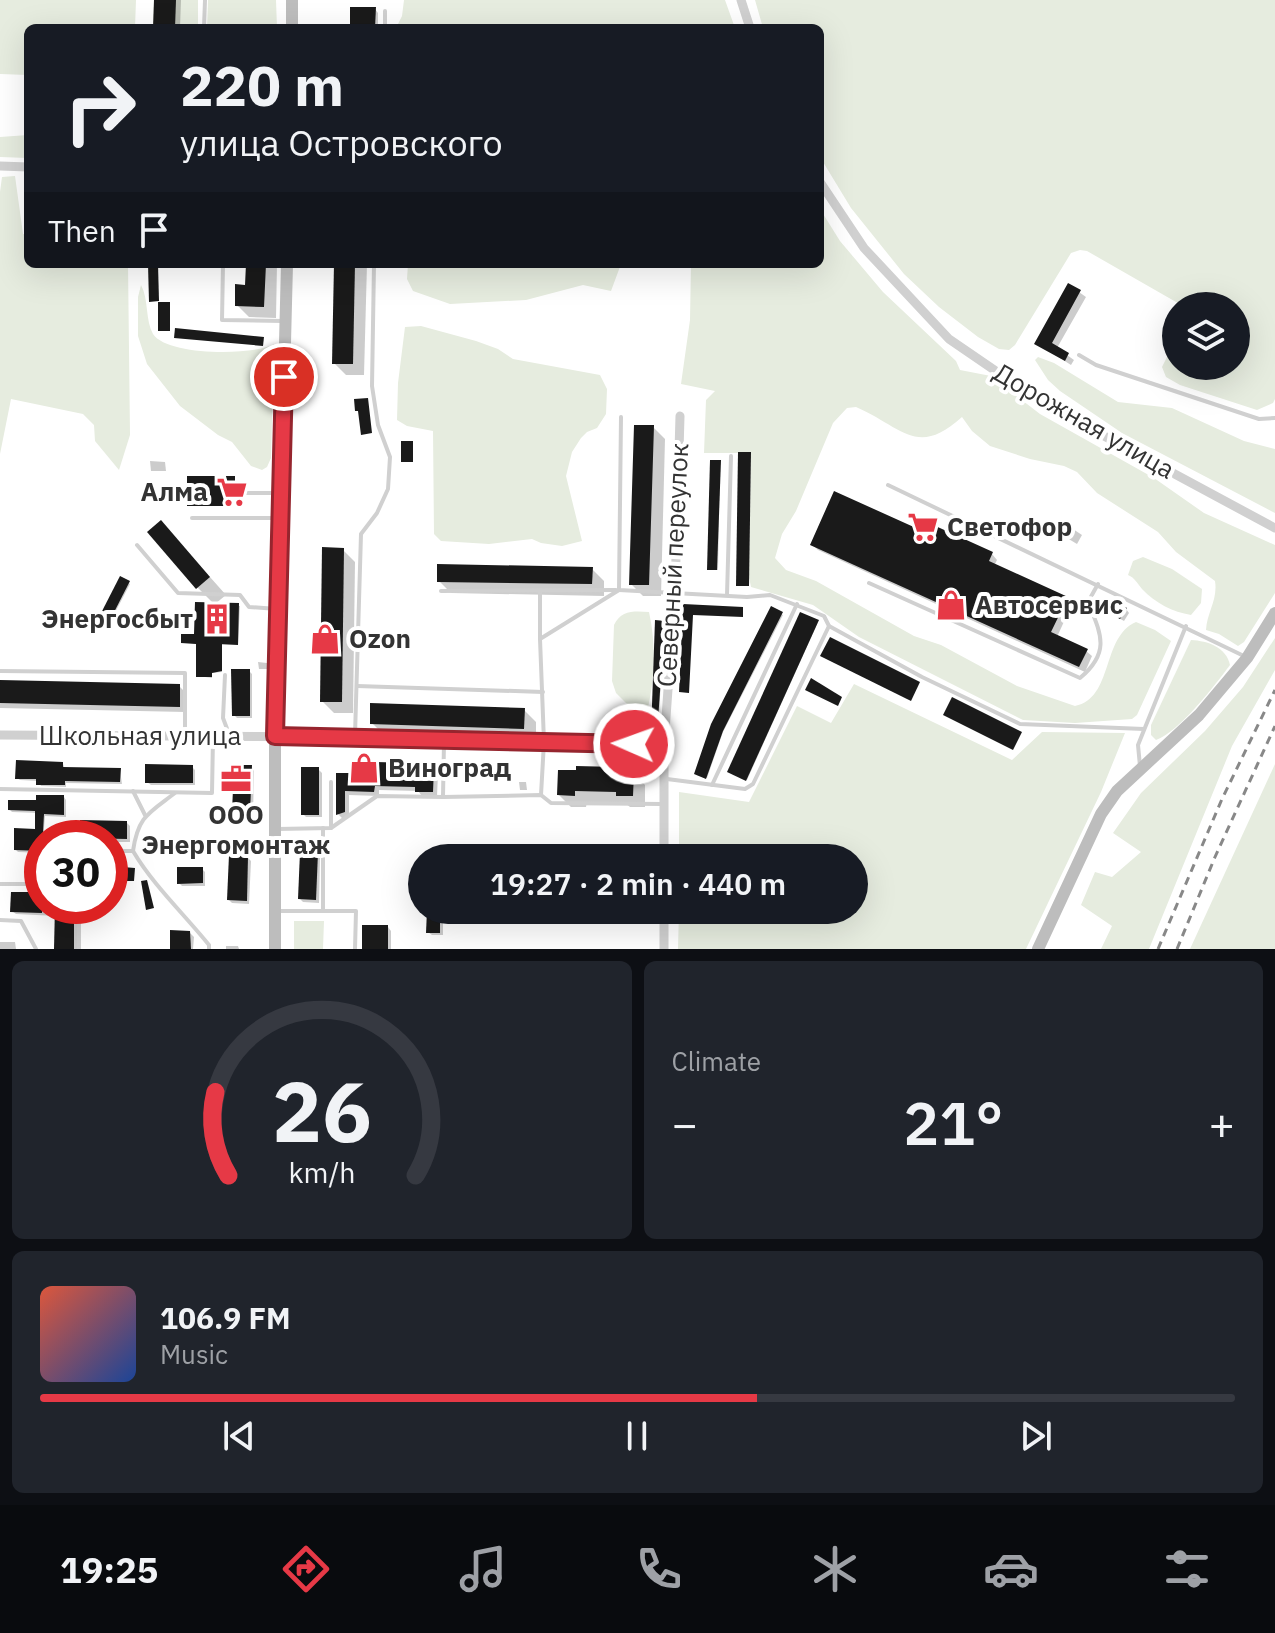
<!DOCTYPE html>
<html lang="en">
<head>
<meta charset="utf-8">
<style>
	body { margin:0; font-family:"IBM Plex Sans",sans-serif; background:#20242c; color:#f1f3f6; height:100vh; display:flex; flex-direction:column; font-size:30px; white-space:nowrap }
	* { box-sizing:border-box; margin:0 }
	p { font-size:26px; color:#9ea1a6 }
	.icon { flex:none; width:44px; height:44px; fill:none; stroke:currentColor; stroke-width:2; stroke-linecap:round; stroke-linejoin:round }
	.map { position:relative; height:949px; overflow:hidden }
	.sheet { display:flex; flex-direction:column; gap:12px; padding:12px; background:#0d0f14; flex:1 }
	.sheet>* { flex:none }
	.banner { position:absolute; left:24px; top:24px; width:800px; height:244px; border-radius:12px; box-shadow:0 8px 32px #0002; background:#171b24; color:#f1f3f6; overflow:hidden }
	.fabs { position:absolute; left:1162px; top:292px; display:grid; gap:16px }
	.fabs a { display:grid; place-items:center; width:88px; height:88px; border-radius:50%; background:#171b24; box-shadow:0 8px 32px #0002; font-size:40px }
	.speed { position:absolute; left:24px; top:820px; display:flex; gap:16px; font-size:40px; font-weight:700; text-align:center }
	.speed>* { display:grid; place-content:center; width:104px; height:104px; border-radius:50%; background:#171b24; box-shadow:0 8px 32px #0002; line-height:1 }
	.speed .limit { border:12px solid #d22; background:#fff; color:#111 }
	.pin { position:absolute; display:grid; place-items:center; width:68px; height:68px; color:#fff; margin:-34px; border:4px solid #fff; border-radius:50%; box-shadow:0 2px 8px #0007 }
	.me { position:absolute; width:88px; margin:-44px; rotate:272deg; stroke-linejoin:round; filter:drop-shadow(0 0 6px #0008) }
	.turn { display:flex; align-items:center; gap:28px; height:168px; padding:0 24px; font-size:36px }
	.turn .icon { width:104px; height:104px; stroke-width:2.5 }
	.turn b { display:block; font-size:56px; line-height:68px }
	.then { display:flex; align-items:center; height:76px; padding:0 24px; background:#0003; gap:16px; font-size:30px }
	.big { font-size:60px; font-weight:600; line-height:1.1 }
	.sheet .card { flex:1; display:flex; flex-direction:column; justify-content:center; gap:12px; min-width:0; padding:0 28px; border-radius:12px; background:#20242c }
	.sheet .dial { align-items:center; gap:0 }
	.dial svg { height:208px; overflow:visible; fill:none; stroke:#363941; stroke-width:7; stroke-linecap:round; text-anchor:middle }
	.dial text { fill:#f1f3f6; stroke:none }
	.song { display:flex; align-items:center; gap:24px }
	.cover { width:96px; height:96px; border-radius:12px; background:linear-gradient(135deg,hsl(10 70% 55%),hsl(220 70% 35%)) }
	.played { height:8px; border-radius:4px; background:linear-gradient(90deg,#e63946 60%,#363941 60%) }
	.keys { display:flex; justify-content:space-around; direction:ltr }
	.heat { display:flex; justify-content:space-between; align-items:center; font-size:44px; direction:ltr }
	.sheet .tiles { flex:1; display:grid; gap:12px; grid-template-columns:1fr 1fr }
	.card:last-child { grid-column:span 2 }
	.trip { position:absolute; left:408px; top:844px; width:460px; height:80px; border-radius:40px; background:#171b24; box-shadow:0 8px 32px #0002; font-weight:600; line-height:80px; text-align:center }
	.tab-bar { display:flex; height:128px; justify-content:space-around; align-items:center; background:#090b0e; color:#9ea1a6 }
	.tab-bar .icon { width:56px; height:56px }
	.tab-bar .on { color:#e63946 }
	.tab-bar b { font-size:36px; color:#f1f3f6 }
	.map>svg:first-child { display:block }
</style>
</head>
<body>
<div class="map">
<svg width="1275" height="949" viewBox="0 0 1275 949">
	<rect width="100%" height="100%" fill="#fff"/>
	<g fill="#e6ecdf">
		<path d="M0 0H136L135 28H28V75L0 74Z"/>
		<path d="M154 0H198V28H153Z"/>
		<path d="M208 0H276L277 28H207Z"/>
		<path d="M404 0H725L735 28H396L402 16Z"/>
		<path d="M755 0H1275V399L1273 403 1257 410 1180 385 1166 377 1162 367 1176 339V366H1236V306H1183L1087 251 1080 250 1071 253 1015 345 1009 350 999 349 978 337 939 307 904 274 851 208 820 157V28H763Z"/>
		<path d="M28 135V158L0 157V137Z"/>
		<path d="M15 176 23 234 28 235V264H128L130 435 119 470 95 441 94 425 83 414 11 399 0 454V192L2 177Z"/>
		<path d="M820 209 840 241 883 292 956 361 960 370 991 376 1040 414 1154 478 1204 513 1275 545V593L1244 642 1238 646 1219 634 1206 630C1207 612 1218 600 1215 581L1176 552 1158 532 1097 493 1077 472 1064 466 1030 459 990 446 972 431 962 417C917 458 902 427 856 407L847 408 833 423 796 511 782 534 775 558 786 570 816 581 914 636 941 645 1017 686 1075 706C1114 698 1101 637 1136 622L1155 630 1171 641 1137 715 1132 719 1075 723 1023 720 859 637 813 605 751 587 749 577 751 453H704L706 400 715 391 681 384 690 320 691 264H820Z"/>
		<path d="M408 264H621L611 291 583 285 526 300 450 304 413 291 407 279Z"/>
		<path d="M141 285C149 300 145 320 153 334 167 356 254 356 274 344L271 458 267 467 262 470 251 466 232 442 218 435 180 406 147 364 138 336V297Z"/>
		<path d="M421 326 476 341 498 349 513 359 600 375 607 389 606 414 597 428 587 432 581 438 572 452 566 476 582 541 562 546 541 543 532 539 489 544 441 541 434 534 433 431 407 426 397 420 398 383 405 327Z"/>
		<path d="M1038 357 1054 363 1118 402 1172 408 1244 441 1275 449V513L1122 433 1060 391 1048 380 1035 360Z"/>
		<path d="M1143 557 1172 569 1202 589 1201 603 1191 615C1173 612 1155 603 1142 589 1137 583 1135 578 1128 575L1133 561Z"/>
		<path d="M649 612C656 643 655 677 648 708L633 710 616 693 612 681 614 625C621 610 634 611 649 612Z"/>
		<path d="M1275 638V670L1232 746 1149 949H1101L1112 926 1081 905 1095 872 1112 877 1141 852 1113 833 1141 793 1205 731 1243 687Z"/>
		<path d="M1191 640C1208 641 1226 647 1230 665 1215 685 1179 732 1156 740L1151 735V725Z"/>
		<path d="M854 684 1012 760 1042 732 1125 733 1101 792 1026 949H678L679 910H854V858H679V792L749 802 797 706 831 723Z"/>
		<path d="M1275 764V949H1190Z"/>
		<path d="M294 921H324L323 949H294Z"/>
	</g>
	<g fill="#0003">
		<path d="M156 0H181L180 28H155Z"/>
		<path d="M375 9 378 13V28H352Z"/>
		<path d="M248 264H277L276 318 249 317 237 305 247 287Z"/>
		<path d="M336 264H367L364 375H346L334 363Z"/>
		<path d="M1069 285 1086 297 1057 348 1074 360 1071 365 1036 343Z"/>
		<path d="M653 427 665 439 661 596H643L631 584Z"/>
		<path d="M150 461 165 462 166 471H151Z"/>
		<path d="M720 462 718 570H710L709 569Z"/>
		<path d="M161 522 226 595 215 604 240 606 238 645H222V672L212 673V678L198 676V644L183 642 196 636 214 604 197 587Z"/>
		<path d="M1067 525 1082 535 1077 544 1062 535Z"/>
		<path d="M917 531 992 554 997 560 994 566 1066 599 1072 604 1057 637 1086 651 1092 656 1085 672 818 550 812 544Z"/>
		<path d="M343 550 355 562 353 713H334L322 701Z"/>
		<path d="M592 569 604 581V596L451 593 439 581Z"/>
		<path d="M121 579 130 584 109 624 100 619Z"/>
		<path d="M772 609 783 615 723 732 707 778 697 775Z"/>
		<path d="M1103 609H1126L1129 613 1124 621Z"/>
		<path d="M818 622 747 780 731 773Z"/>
		<path d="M664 623 658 734H654L653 733Z"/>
		<path d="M258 662 267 663V669H259Z"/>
		<path d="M249 671 252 674V718H237L234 715Z"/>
		<path d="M0 682 179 686 185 692V712L0 708Z"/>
		<path d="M524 710 536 722V740L384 735 372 723Z"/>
		<path d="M63 764 65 769 120 770 122 784 66 783V787L41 786 38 781 20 780 17 778Z"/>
		<path d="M415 765 419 769H433L438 774 437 796H422L418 791 379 790V796L349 795V817L343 819 338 814V775H359Z"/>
		<path d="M192 767 195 770V785H151L147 782Z"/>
		<path d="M251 767 254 771 253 815H237L234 812Z"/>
		<path d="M318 769 322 773V817H306L303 814Z"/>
		<path d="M616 769 620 773H633L645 785V807H630L625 803 587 802 586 807H571L559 795Z"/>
		<path d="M519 782H526L527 790H520Z"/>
		<path d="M64 797 66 800V817L45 816 42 853 18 852 16 850 37 831V813L12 812 10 810Z"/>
		<path d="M127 823 130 826V842H110V838Z"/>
		<path d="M317 854 320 858 319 903 303 902 300 899Z"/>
		<path d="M248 858 251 861 249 904 232 903 229 900Z"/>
		<path d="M202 869 205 872V886H182L179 883Z"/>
		<path d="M42 894V906H78L77 949H56L57 916 16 914 12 911Z"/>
		<path d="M96 906H105L104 913 97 912Z"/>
		<path d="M429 910H443V935H432L428 932Z"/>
		<path d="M388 927 391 931V949H364Z"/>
		<path d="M172 932 190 933 194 937 193 949H171Z"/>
		<path d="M0 942H15L16 949H0Z"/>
		<path d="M226 946H238L239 949H226Z"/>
	</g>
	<g fill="#1a1a1a">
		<path d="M154 0H176L175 28H153Z"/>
		<path d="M350 7H376L375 28H350Z"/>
		<path d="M148 264H158L159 301 149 302Z"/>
		<path d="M246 264H266L264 307 235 306V284L245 285Z"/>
		<path d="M334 264H355L353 364H332Z"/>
		<path d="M1068 283 1081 290 1052 343 1069 353 1065 361 1034 344Z"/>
		<rect x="158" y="302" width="12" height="29"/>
		<path d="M175 328 264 337 263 346 174 338Z"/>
		<path d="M368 398 372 433 361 435 358 411H355L354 399Z"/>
		<path d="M634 425H654L649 585H629Z"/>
		<rect x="401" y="441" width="12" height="21"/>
		<path d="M738 452H751L749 586H736Z"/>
		<path d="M710 460H721L717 570H707Z"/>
		<rect x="187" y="476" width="48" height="30"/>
		<path d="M834 491 916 528 920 519 993 552 989 561 1068 597 1051 632 1088 649 1079 667 810 545Z"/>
		<path d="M161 520 210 577 196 589 147 532Z"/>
		<path d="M322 547 344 548 342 702H320Z"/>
		<path d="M437 564 593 567 592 584 437 582Z"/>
		<path d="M120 576 130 581 108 624 98 619Z"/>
		<path d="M1107 597 1127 608 1120 619 1101 609Z"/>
		<path d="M195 602 239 603 238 645 222 644V671L212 673V677H196V644L181 643V634H194Z"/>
		<path d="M683 604 743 607V617L693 615 689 693 679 692Z"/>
		<path d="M771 606 783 612 723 731 706 779 694 774 711 724Z"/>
		<path d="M800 612 819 620 746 781 727 772Z"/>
		<path d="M655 620 665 621 657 734 651 733Z"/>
		<path d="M830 637 920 682 911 701 820 656Z"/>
		<path d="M231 669H250V716H232Z"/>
		<path d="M811 678 842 697 838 706 805 690Z"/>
		<path d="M0 680 180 684V707L0 703Z"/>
		<path d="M952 697 1022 732 1013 750 943 715Z"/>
		<path d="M370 703 525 708 524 729 370 724Z"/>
		<path d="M16 760 63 762V767L121 768 120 782 65 781V785H36V779H15Z"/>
		<path d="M375 762 416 763V767H434L433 792H415V787L375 786 374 792 345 791V812L336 815V773H357V765L375 766Z"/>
		<path d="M145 764 193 765V783H145Z"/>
		<path d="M234 765H252L250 813 232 812Z"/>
		<path d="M576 766 617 767V771H634L633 796H616V792L575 791V796L557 795 558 770H576Z"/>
		<rect x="301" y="767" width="18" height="48"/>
		<path d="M36 795H64V815L44 814 42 851 14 850V828L35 829V811L8 810V800H36Z"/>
		<path d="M80 820 127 821V839L80 838Z"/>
		<path d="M300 852H318L316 900 298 899Z"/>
		<path d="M229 855 248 856 247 901 227 900Z"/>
		<path d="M110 866 135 868 134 881H123V886H110Z"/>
		<path d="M177 867H203V883L177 884Z"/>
		<path d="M147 880 154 908 146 910 141 881Z"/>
		<path d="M11 892H42V913L10 912Z"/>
		<path d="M55 906H74V949H54Z"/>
		<path d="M427 910H440V933H426Z"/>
		<rect x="362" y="925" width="26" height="24"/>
		<path d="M170 930 190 931 191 949H170Z"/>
	</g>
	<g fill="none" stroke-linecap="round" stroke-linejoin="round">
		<g stroke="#d0d0d0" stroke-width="4">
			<path d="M204 28 205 0"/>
			<path d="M385 28V11"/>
			<path d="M223 264 222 320 283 321"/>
			<path d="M1079 355 1096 365 1259 419 1275 418"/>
			<path d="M621 417 619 590 747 597 770 595 824 616 829 626 922 677 1020 724 1144 729"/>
			<path d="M888 485 1246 657"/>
			<path d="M245 493H279"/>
			<path d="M192 518H278"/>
			<path d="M137 545 178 593 240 595 249 607 277 609"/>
			<path d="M869 583 1080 678C1111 652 1101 634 1088 602L1098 584"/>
			<path d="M540 590V639"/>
			<path d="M441 591 616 590"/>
			<path d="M727 595 731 456"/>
			<path d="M0 671 185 673V734"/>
			<path d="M225 675 223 718 229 734"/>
			<path d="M357 686 543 692"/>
			<path d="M355 735 361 534 377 513 388 489 390 457 378 425 372 386 374 264"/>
			<path d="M1140 766 1138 745 1186 626"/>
			<path d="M667 779 745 789 753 784 829 626"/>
			<path d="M331 782V828"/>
			<path d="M712 785 797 604"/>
			<path d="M0 789 212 793 213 737"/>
			<path d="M133 791 145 815"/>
			<path d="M541 795 544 742 540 639 619 590"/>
			<path d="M443 797 541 795 551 803 662 804"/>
			<path d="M277 829 331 828 377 796 443 797 444 742"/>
			<path d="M58 832 64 838"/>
			<path d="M110 851H133C138 816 149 813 175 793"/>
			<path d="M133 851C153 885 184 914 209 945V949"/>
			<path d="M0 884H42"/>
			<path d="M323 910V828"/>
			<path d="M278 911H356L355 949"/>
			<path d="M0 920 21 921 36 949"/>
			<path d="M79 949V906"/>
		</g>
		<g stroke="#d0d0d0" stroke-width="9">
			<path d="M741 0 750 28"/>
			<path d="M0 166 28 167"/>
			<path d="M820 182 864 248 949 339 1041 402 1275 528"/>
			<path d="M0 735 355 737 664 745"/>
			<path d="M664 858V745L675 592 680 416"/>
			<path d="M664 949V910"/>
		</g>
		<g stroke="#bdbdbd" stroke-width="12">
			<path d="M292 28V0"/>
			<path d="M275 949V736L287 264"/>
			<path d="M1038 949 1101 814 1117 791 1199 715 1247 658 1275 613"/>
		</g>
		<g stroke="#888" stroke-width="3" stroke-dasharray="8 6" stroke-linecap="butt">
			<path d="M1158 949 1222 799 1275 690"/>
			<path d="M1177 949 1215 857 1275 726"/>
		</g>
	</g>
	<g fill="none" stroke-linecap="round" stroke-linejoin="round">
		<g stroke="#96252e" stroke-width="20">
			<path id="route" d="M284 377 275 736 634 744"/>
		</g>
		<use href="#route" stroke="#e63946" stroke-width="14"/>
	</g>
	<defs>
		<g id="supermarket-bare" transform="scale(2.4)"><path d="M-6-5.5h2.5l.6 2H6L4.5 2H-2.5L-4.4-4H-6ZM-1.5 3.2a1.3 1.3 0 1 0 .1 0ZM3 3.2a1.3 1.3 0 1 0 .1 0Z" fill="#e63946" stroke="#fff" stroke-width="2.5" paint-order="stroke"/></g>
		<g id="shop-bare" transform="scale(2.4)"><path d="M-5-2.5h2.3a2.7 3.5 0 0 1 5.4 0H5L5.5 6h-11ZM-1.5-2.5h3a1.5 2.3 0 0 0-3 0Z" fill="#e63946" stroke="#fff" stroke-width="2.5" paint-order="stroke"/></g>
		<g id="building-bare" transform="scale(2.4)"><path d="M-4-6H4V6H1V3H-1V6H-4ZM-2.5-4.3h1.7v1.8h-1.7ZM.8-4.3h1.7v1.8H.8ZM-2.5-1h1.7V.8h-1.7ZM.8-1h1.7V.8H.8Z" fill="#e63946" stroke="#fff" stroke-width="2.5" paint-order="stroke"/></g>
		<g id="office-bare" transform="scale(2.4)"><path d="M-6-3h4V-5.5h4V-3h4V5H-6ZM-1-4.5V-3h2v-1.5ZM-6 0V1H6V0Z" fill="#e63946" stroke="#fff" stroke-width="2.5" paint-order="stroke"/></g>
	</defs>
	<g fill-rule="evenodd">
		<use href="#supermarket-bare" x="232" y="492"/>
		<use href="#supermarket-bare" x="923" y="527"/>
		<use href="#shop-bare" x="951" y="605"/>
		<use href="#building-bare" x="217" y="619"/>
		<use href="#shop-bare" x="325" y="639"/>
		<use href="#shop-bare" x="364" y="768"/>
		<use href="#office-bare" x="236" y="779"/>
	</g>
	<g text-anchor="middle" stroke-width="8" stroke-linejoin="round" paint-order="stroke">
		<g font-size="26" fill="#333" stroke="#fff">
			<text transform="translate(1084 421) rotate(30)" y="9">Дорожная улица</text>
			<text transform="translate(673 565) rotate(-87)" y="9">Северный переулок</text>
			<text x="140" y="745">Школьная улица</text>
		</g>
		<g font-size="26" font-weight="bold" fill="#333" stroke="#fff" text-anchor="start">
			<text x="208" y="501" text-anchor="end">Алма</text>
			<text x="947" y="536">Светофор</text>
			<text x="975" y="614">Автосервис</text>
			<text x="193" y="628" text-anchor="end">Энергосбыт</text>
			<text x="349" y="648">Ozon</text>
			<text x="388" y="777">Виноград</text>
			<text x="236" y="824" text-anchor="middle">ООО<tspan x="236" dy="30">Энергомонтаж</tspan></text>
		</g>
	</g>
</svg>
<div class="fabs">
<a><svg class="icon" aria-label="layers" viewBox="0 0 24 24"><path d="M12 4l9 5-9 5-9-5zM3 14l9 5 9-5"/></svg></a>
</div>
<div class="speed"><div class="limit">30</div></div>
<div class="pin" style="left:284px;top:377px;background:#d93025"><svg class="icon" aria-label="arrive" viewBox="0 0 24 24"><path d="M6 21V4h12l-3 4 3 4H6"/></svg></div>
<svg class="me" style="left:634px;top:744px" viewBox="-20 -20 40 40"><circle r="17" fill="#e63946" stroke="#fff" stroke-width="3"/><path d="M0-11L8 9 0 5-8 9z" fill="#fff"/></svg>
<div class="trip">19:27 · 2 min · 440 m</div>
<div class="banner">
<div class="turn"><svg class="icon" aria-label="right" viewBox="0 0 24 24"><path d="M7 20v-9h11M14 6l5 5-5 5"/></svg><div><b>220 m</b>улица Островского</div></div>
<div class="then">Then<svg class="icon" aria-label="arrive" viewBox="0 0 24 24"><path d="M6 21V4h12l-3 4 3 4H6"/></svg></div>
</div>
</div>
<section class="sheet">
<div class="tiles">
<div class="card dial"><svg viewBox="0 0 100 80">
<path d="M14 69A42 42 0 1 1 86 69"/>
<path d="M14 69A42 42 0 0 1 9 37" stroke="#e63946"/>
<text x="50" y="56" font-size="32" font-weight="700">26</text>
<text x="50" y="72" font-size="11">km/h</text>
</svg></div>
<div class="card"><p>Climate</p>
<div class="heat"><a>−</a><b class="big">21°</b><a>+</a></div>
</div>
<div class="card">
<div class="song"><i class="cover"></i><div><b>106.9 FM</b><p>Music</p></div></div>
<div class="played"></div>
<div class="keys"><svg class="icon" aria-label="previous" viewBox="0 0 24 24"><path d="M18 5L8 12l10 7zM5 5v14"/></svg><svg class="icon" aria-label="pause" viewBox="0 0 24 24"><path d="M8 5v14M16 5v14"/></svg><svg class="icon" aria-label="next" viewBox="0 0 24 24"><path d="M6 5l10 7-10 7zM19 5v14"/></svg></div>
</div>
</div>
</section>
<nav class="tab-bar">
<b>19:25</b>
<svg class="icon on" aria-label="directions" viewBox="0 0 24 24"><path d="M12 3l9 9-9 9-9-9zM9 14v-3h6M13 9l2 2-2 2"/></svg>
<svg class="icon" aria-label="music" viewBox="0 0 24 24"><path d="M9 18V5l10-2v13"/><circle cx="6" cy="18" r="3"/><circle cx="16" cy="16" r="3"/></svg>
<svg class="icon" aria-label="phone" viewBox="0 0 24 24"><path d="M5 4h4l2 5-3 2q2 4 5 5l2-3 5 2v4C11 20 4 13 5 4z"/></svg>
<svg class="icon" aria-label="climate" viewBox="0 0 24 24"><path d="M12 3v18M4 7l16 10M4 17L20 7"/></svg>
<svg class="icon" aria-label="car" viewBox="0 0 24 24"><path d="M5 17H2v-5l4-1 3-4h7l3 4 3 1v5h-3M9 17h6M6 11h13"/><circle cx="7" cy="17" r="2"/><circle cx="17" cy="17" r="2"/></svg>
<svg class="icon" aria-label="filters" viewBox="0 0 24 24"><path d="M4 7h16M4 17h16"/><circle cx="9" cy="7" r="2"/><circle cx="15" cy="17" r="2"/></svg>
</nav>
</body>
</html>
